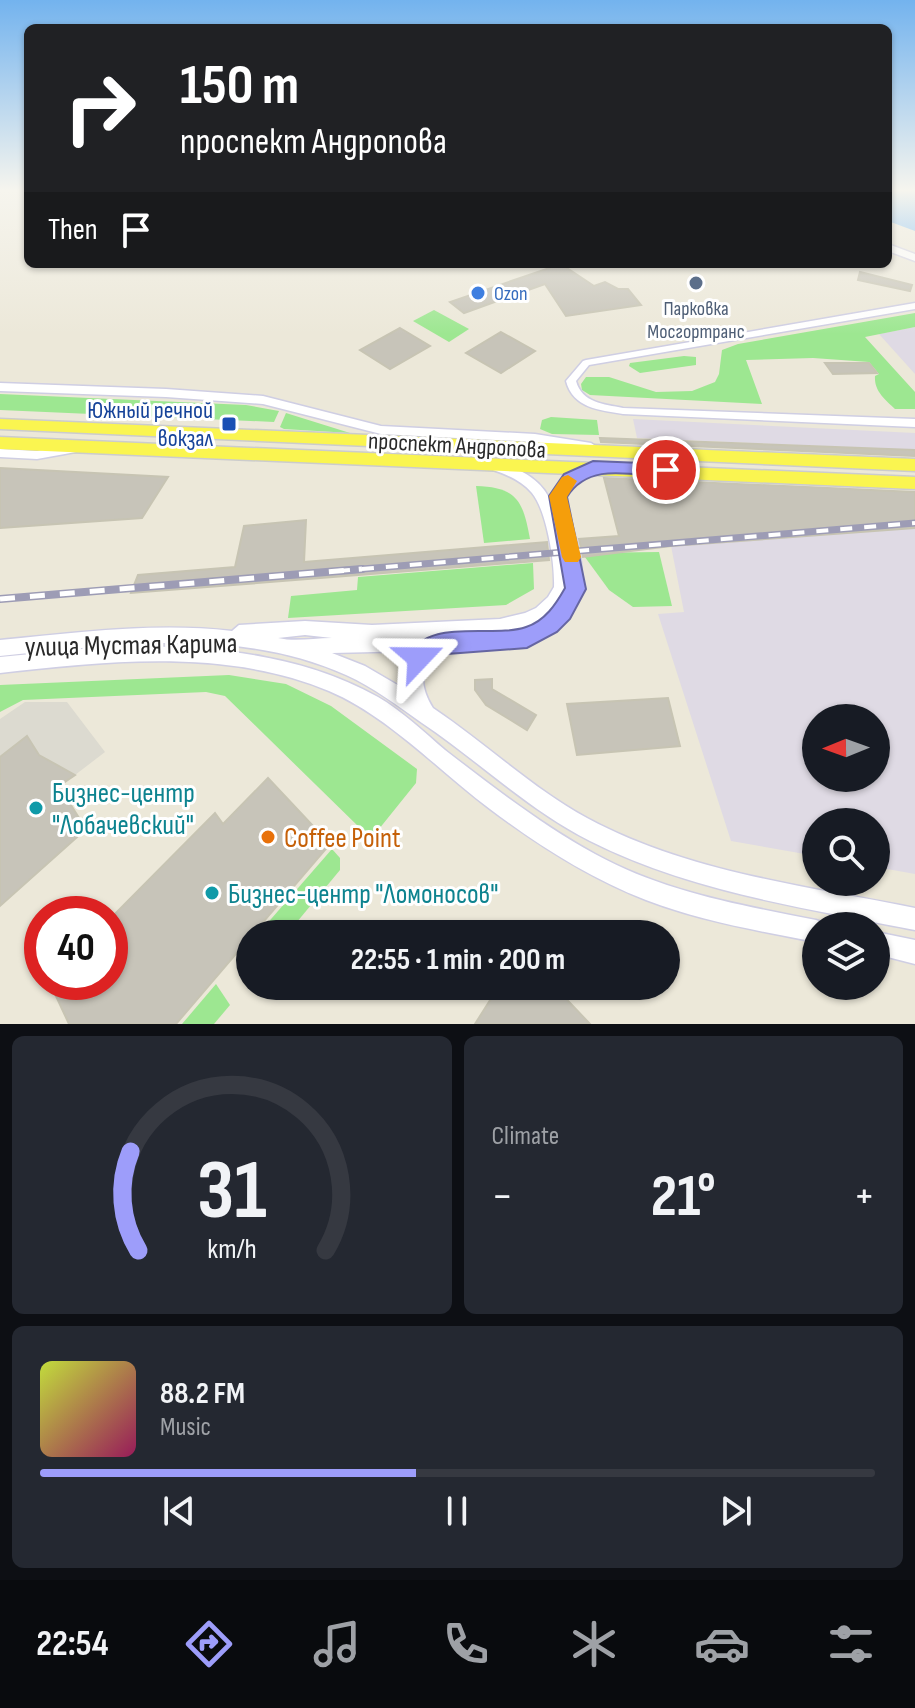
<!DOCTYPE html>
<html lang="en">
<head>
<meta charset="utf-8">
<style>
	body { margin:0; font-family:"Sofia Sans Condensed",sans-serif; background:#242831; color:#f1f3f6; height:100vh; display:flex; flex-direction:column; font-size:30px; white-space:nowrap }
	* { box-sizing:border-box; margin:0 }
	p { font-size:26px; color:#9ea1a6 }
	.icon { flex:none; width:44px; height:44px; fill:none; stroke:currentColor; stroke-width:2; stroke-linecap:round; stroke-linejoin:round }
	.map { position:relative; height:1024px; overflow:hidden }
	.panel { display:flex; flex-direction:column; gap:12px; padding:12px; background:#0d0f14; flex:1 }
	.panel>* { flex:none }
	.top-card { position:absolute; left:24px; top:24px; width:868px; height:244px; border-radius:12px; box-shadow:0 2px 6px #0004; background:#202124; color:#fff; overflow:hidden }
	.needle { width:52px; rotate:269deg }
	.controls { position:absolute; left:802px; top:704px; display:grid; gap:16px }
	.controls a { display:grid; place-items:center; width:88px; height:88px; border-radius:50%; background:#171b24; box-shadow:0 2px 6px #0004; font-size:40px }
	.speed { position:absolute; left:24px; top:896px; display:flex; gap:16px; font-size:40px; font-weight:700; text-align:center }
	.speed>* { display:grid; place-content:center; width:104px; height:104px; border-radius:50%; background:#171b24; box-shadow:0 2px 6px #0004; line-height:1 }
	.speed .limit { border:12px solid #d22; background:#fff; color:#111 }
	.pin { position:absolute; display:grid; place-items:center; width:68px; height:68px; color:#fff; margin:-34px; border:4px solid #fff; border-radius:50%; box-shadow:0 2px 8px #0007 }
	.me { position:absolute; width:88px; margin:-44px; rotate:67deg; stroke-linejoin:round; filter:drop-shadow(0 0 6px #0008) }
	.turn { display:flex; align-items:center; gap:28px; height:168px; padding:0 24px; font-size:36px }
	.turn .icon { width:104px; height:104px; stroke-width:2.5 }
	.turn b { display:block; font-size:56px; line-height:68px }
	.then { display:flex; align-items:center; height:76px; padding:0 24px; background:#0003; gap:16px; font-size:30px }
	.big { font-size:60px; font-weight:700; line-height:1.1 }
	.panel .tile { flex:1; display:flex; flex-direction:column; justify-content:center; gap:12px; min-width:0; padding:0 28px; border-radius:12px; background:#242831 }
	.panel .dial { align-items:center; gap:0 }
	.dial svg { height:208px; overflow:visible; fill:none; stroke:#363941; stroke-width:7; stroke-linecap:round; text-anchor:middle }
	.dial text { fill:#f1f3f6; stroke:none }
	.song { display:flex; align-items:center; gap:24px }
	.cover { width:96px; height:96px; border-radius:12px; background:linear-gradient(135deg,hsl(70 70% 55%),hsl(330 70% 35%)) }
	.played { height:8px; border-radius:4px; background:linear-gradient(90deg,#9d9dfa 45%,#363941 45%) }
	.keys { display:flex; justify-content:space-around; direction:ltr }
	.heat { display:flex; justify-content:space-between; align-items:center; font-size:44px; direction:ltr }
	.panel .tiles { flex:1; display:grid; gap:12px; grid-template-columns:1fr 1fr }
	.tile:last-child { grid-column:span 2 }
	.trip { position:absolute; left:236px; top:920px; width:444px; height:80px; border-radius:40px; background:#171b24; box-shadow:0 2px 6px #0004; font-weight:700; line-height:80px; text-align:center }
	.tab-bar { display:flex; height:128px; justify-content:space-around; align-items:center; background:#090b0e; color:#9ea1a6 }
	.tab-bar .icon { width:56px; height:56px }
	.tab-bar .on { color:#9d9dfa }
	.tab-bar b { font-size:36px; color:#f1f3f6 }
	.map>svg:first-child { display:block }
</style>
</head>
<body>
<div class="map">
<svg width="915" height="1024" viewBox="0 0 915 1024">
	<rect width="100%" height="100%" fill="#ece8d9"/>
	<g fill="#dfdae4" fill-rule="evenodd">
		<path d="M915 327V374L879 334Z"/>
		<path d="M633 419 915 433V450L637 438Z"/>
		<path d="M915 528V874L876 867V822H816V856L731 841 658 614 684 612 671 546ZM816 718H876V778H816Z"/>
	</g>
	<g fill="#9de791">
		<path d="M434 310 469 329 449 342 413 321Z"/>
		<path d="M915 313V327L865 337 915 392V409H895C885 399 874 391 875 376L879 374 869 362 813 358 746 360 762 404 590 395 582 390 581 384 586 377H609L656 392 692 391 715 382 719 374 722 350 738 344Z"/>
		<path d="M684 356 696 357V365L640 373 629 366 630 363Z"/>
		<path d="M0 394 246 405 279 411 274 422 0 410Z"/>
		<path d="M286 413 350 433 284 429 280 427Z"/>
		<path d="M551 417 597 420 599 435 552 434 540 429 542 420Z"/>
		<path d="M476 486C518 487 523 502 530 539L484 543Z"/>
		<path d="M659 552 672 606 633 607 609 590 582 553Z"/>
		<path d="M533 563 534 589 506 605 288 618 291 596 357 590 358 577Z"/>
		<path d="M229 675 286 684 331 706 417 769 416 783 379 829 371 833 361 829 225 696 206 692 23 700 0 712V685Z"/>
		<path d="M332 849 340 858V870L287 934H258Z"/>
		<path d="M216 984 230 1005 214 1024H182Z"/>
	</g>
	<path fill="#dcdad0" d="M25 702H67L105 752 75 775 39 755 27 736 0 757V719Z"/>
	<path fill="#64b1f6" d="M888 190H915V231L888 221Z"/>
	<g fill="#c7c4b9" stroke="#c7c4b3" stroke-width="2">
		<path d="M561 264 594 286 605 282 618 289H628L641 305 566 316 545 284 464 313 450 302Z"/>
		<path d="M860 272 912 285 910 291 858 280Z"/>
		<path d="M400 328 430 346 390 369 360 350Z"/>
		<path d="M501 332 535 351 501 373 466 353Z"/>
		<path d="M825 363H869L877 373 833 374Z"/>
		<path d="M600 438 915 450V456L601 442Z"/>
		<path d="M0 468 168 477 142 518 0 528Z"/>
		<path d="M604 478 915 492V528L671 546 583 557 579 539 619 536Z"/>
		<path d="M306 520 304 562 547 542 549 560 131 593 138 575 235 567 244 526Z"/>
		<path d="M492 679V689L536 715 527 730 486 705 475 690V680Z"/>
		<path d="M668 698 680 746 577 755 567 704Z"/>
		<path d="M27 736 39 755 75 775 59 786 86 829 0 906V757Z"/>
		<path d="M268 778 330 844 176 1024H69L55 994 67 982H110V919L215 813 223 824Z"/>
		<path d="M499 986H554L590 1024H475Z"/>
	</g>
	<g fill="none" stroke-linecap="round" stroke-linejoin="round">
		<g stroke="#cfcee3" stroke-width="3">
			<g id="minor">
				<path d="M915 303V309L589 365 576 381C582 403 604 404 623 408L915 419V427L623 414C599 410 573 408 566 381L583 361 586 360Z"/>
				<path d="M72 445 76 446 77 449 76 452 37 459 0 457V449L37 451Z"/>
			</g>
		</g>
		<g stroke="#cfcee3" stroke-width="3">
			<g id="tertiary">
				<path d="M0 383 166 389 263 396 381 426 535 434 591 443 597 447 591 451 535 442 381 434 263 404 166 397 0 391Z"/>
				<path d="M498 462C523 470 543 480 553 506L551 496C561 479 576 461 598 464L600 467 598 470 575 481 565 496C570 525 586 558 581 588 575 621 542 644 510 648 490 651 468 646 448 650 416 657 419 686 433 708 485 743 532 788 587 818 687 872 805 886 915 908V930C805 908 691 892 590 841 528 810 479 761 422 723 398 706 373 687 346 675 238 626 114 645 0 656V640C76 633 155 622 232 631L239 625 305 621 372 625 500 619 525 613 536 608 548 597 554 587C555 564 547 511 532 493 522 481 508 475 493 470L491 467ZM535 624C524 630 513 633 500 634ZM305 635 332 638C313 638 296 642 278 638ZM415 651 405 675 406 690 365 666 332 653Z"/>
				<path d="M143 646C225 648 305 656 378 697 402 711 424 732 445 750 493 787 542 825 595 854 664 892 740 905 816 920L824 923 825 926H816V942C759 931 701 921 646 900 589 878 538 845 490 809 438 770 388 716 329 691 227 648 107 661 0 673V657L93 648Z"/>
				<path d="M876 932 915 940V964L876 954Z"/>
			</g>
		</g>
		<g stroke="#cfcee3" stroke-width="3">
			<path id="secondary" d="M888 244 915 254V261L888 251Z"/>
		</g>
		<g stroke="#ccc" stroke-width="3">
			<g id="primary">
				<path d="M0 419 915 459V471L0 429Z"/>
				<path d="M0 437 915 477V489L0 449Z"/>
			</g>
		</g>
		<use href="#minor" fill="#fff" fill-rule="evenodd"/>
		<use href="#tertiary" fill="#fff" fill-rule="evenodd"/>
		<use href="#secondary" fill="#fff" fill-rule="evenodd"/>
		<use href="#primary" fill="#faf550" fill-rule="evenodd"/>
		<g stroke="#9d9cb5" stroke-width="7">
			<path id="rail-far1" d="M338 571 915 523"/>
		</g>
		<g stroke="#9d9cb5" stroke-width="8">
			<path id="rail" d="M0 599 362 569"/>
		</g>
		<use href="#rail-far1" stroke="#fff" stroke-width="4" stroke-dasharray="12" stroke-linecap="butt"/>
		<use href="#rail" stroke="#fff" stroke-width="5" stroke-dasharray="15" stroke-linecap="butt"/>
	</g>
	<linearGradient id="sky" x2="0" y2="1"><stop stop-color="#73b3ee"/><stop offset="0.57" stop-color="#f6f5ee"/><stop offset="1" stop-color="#f6f5ee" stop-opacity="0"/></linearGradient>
	<rect width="915" height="334" fill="url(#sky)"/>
	<path fill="#9d9dfa" stroke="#6666a2" stroke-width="2" d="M593 461 666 464 674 470 666 477C630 475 589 462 567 497L586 589 570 619 557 632 527 648 447 654 419 669 411 666 408 658C426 616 491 639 526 627 545 621 556 604 565 588L549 496 564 474Z"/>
	<path fill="#f59e0b" d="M568 475 577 481 567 497 581 557 578 562H565L562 557 549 496 562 477Z"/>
	<circle fill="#5c6f8a" stroke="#fff" stroke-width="3" cx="696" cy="283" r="8"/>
	<circle fill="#3f7fe0" stroke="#fff" stroke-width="3" cx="478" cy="293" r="8"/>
	<rect fill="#1a4fb4" stroke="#fff" stroke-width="3" x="221" y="416" width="16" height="16" rx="4"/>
	<g fill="#0f9aa8" stroke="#fff" stroke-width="3">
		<circle cx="36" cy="808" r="8"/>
		<circle cx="212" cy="893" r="8"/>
	</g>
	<circle fill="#e8710a" stroke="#fff" stroke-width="3" cx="268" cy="837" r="8"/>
	<g text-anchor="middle" stroke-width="6" stroke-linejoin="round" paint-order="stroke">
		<g font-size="20" fill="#366cbe" stroke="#fff" text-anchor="start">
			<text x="494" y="300">Ozon</text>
		</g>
		<g font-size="20" fill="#4e5e75" stroke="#fff">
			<text x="696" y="315">Парковка<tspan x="696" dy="23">Мосгортранс</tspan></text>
		</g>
		<g font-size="24" fill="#164399" stroke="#fff" text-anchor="end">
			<text x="213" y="418">Южный речной<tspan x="213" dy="28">вокзал</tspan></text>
		</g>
		<g font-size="24" fill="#292929" stroke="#fff">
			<text transform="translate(457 445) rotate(3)" y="8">проспект Андропова</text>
		</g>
		<g font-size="28" fill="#292929" stroke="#fff">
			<text transform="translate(131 644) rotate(-1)" y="10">улица Мустая Карима</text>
		</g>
		<g font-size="28" fill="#0d838f" stroke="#fff" text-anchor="start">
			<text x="52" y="802">Бизнес-центр<tspan x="52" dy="32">"Лобачевский"</tspan></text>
			<text x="228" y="903">Бизнес-центр "Ломоносов"</text>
		</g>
		<g font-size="28" fill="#c56008" stroke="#fff" text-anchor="start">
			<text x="284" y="847">Coffee Point</text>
		</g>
	</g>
</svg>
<div class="controls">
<a><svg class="needle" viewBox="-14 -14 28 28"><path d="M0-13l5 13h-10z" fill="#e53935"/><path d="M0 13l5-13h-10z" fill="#9ea1a6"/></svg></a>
<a><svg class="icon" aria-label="search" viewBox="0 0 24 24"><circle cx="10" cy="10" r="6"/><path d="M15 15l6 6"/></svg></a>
<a><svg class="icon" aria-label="layers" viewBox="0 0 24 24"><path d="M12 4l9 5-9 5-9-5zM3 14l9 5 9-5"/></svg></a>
</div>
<div class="speed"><div class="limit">40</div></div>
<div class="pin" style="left:666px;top:470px;background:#d93025"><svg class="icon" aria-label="arrive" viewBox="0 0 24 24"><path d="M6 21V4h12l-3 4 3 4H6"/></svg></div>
<svg class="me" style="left:419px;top:658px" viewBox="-20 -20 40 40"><path d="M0-17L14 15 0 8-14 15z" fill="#9d9dfa" stroke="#fff" stroke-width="4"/></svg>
<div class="trip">22:55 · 1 min · 200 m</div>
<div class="top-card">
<div class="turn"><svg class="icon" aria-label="right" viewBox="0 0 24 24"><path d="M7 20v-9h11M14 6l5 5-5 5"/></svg><div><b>150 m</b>проспект Андропова</div></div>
<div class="then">Then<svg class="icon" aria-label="arrive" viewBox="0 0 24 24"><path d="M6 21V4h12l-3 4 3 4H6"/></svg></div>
</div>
</div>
<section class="panel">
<div class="tiles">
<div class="tile dial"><svg viewBox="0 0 100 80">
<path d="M14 69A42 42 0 1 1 86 69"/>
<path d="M14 69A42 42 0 0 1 11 31" stroke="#9d9dfa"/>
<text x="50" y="56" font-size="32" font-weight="700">31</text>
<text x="50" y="72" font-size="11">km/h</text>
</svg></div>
<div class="tile"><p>Climate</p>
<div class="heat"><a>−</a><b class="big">21°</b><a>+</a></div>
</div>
<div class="tile">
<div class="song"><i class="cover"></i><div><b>88.2 FM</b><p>Music</p></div></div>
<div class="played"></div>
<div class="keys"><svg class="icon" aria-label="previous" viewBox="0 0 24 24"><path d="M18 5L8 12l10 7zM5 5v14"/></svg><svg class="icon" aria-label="pause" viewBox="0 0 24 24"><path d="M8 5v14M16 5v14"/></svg><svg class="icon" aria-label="next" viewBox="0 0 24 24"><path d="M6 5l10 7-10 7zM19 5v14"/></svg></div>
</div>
</div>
</section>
<nav class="tab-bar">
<b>22:54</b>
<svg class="icon on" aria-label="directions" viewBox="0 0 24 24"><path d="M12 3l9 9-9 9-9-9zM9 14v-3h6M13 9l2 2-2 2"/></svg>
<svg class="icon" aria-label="music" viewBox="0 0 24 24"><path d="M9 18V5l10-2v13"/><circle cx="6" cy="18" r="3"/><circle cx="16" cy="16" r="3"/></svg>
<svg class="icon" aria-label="phone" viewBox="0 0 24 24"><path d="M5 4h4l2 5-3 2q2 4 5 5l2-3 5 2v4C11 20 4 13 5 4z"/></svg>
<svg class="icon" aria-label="climate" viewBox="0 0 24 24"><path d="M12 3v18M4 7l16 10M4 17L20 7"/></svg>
<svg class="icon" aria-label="car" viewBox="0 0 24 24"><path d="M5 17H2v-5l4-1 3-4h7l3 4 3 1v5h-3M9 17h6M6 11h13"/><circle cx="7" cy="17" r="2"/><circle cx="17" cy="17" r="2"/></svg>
<svg class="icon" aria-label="filters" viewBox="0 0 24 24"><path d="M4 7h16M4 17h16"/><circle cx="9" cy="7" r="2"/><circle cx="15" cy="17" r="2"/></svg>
</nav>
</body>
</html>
